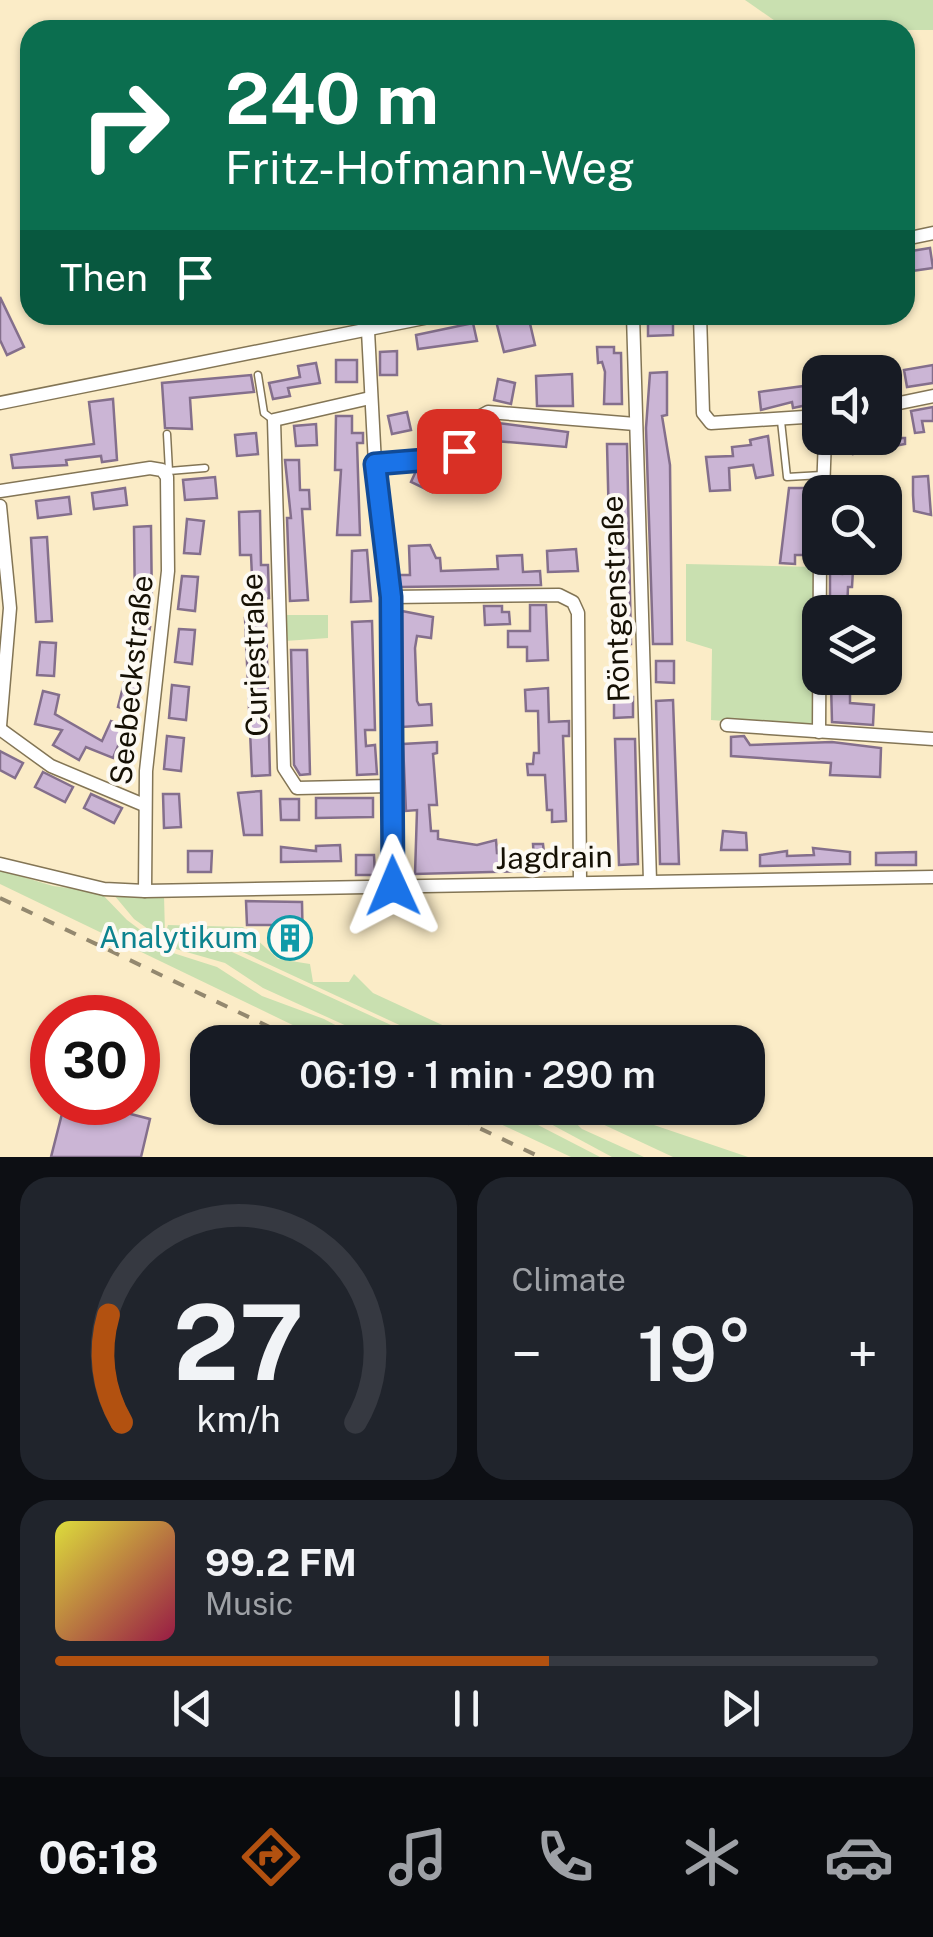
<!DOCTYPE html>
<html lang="en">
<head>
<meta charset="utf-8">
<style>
	body { margin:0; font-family:"Public Sans",sans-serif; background:#20242c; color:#f1f3f6; height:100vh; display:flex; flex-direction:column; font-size:38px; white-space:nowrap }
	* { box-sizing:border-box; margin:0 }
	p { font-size:32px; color:#9ea1a6 }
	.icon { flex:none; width:55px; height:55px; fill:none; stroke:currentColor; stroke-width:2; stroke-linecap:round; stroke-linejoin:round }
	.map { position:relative; height:1157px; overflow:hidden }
	.drawer { display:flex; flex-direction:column; gap:20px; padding:20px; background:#0d0f14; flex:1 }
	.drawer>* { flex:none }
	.banner { position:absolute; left:20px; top:20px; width:895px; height:305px; border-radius:30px; box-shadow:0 2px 8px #0004; background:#0b6e4f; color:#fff; overflow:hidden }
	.fabs { position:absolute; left:802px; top:355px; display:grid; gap:20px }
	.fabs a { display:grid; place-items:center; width:100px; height:100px; border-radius:20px; background:#171b24; box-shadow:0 2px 8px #0004; font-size:50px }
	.speed { position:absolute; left:30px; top:995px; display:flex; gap:20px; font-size:50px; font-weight:700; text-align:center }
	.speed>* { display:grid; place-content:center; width:130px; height:130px; border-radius:50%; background:#171b24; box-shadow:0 2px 8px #0004; line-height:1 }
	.speed .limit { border:15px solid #d22; background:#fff; color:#111 }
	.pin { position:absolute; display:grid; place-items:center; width:85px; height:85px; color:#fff; margin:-42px; border-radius:20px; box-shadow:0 5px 15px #0006 }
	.me { position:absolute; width:110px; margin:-55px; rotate:359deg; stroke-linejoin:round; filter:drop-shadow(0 0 8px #0008) }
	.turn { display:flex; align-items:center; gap:35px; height:210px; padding:0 40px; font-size:45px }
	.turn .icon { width:130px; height:130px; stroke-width:2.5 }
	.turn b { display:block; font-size:70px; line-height:85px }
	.then { display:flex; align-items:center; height:95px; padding:0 40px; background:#0003; gap:20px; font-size:38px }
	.big { font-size:75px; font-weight:600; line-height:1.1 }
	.drawer .widget { flex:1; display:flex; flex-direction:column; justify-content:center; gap:15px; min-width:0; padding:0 35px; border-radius:30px; background:#20242c }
	.drawer .dial { align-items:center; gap:0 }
	.dial svg { height:260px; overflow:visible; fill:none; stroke:#363941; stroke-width:7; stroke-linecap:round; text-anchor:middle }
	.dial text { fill:#f1f3f6; stroke:none }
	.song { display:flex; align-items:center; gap:30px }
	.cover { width:120px; height:120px; border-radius:15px; background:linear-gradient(135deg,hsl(60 70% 55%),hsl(340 70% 35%)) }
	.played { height:10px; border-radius:5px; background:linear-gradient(90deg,#b25110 60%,#363941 60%) }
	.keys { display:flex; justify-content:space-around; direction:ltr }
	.heat { display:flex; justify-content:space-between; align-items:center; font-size:55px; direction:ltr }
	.drawer .tiles { flex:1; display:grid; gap:20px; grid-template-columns:1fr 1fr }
	.widget:last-child { grid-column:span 2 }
	.trip { position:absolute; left:190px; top:1025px; width:575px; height:100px; border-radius:30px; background:#171b24; box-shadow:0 2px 8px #0004; font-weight:600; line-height:100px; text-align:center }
	.dock { display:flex; height:160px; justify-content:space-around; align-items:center; background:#090b0e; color:#9ea1a6 }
	.dock .icon { width:70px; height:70px }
	.dock .on { color:#b25110 }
	.dock b { font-size:45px; color:#f1f3f6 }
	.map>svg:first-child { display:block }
</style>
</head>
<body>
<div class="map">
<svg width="933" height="1157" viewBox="0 0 933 1157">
	<rect width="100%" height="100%" fill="#fbecc7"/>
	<g fill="#c9e0b0">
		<path d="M745 0H933V30H788Z"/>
		<path d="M686 564 815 567V728L711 720 712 649 686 641Z"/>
		<path d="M285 615H328V638L285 641Z"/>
		<path d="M0 870 53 886 100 892 127 920 170 952 217 967 262 996 324 1019 367 1042H328L0 884Z"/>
		<path d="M114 895H164L165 934 168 925 243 927 278 959 310 964 313 982H349L354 974 373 993 479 1042H436L223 943 180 936 179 940 219 946 428 1042H382L263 988 225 963 176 949 134 919Z"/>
		<path d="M466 1108H505L600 1157H571Z"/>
		<path d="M521 1108H560L582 1129 644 1157H612Z"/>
		<path d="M568 1108H604L748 1157H673Z"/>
	</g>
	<g fill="#cbb5d5" stroke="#846f8c" stroke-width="2.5">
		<path d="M930 248 933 268 905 272V252Z"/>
		<path d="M0 297 24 347 7 355 0 340Z"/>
		<path d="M528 315 535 345 504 352 496 321Z"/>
		<path d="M648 315H673V335L648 336Z"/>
		<path d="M473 323 477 341 418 349 416 335Z"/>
		<path d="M597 347H614V353H621L622 404H604L605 372 602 362 598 363Z"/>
		<path d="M397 351V375H380V352Z"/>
		<rect x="336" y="360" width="21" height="22"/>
		<path d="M316 363 320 383 288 388 290 396 273 399 269 383 300 377 298 366Z"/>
		<path d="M933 365V383L907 387 904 370Z"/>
		<path d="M667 372V415L662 416 670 465 672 644H653L646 428 650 373Z"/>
		<path d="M572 374 573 406H537L536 376Z"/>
		<path d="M251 375 254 392 190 398 192 429 165 428 162 383Z"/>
		<path d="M498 379 515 383 511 404 494 400Z"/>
		<path d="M804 386 807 405 793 408 792 402 761 410 759 392Z"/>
		<path d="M113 399 117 460 102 462 101 456 66 460 67 465 13 468 11 455 94 444 89 402Z"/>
		<path d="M933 407V421H922L924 432 915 433 911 411Z"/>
		<path d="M407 412 411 430 392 434 388 416Z"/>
		<path d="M336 416H352V433H363V443H357L360 535H337L341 470H335Z"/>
		<path d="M490 422 568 432 566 447 483 440 484 425Z"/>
		<path d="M316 424 317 445 296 446 294 426Z"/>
		<path d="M256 433 258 454 237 456 235 435Z"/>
		<path d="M768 436 773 475 756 478 753 465 729 468 730 490 710 491 706 457 733 456 732 447 751 445 750 440Z"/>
		<path d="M858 438H905V444L853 454 851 443 859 442Z"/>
		<path d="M607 444H627L631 644H612Z"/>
		<path d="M285 460H299L300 490H309L310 509H302L308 600 290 601 287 518H291Z"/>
		<path d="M416 471 438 479 432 492 411 482Z"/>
		<path d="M928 476 931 515 914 511 913 495V477Z"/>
		<path d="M215 477 217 498 185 500 183 480Z"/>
		<path d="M125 488 127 505 94 509 92 493Z"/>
		<path d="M789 488H808V555H795V564L780 563Z"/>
		<path d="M69 497 71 514 38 518 36 501Z"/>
		<path d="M260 511 261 565H268L269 598 253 599 251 555H240L239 512Z"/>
		<path d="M187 519 204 521 200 554 184 553Z"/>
		<path d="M151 526 152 609H135L134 527Z"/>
		<path d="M47 537 52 621 36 622 31 538Z"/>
		<path d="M430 545 436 558H440L441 571 498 569 497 556 522 555 523 572 540 571 541 585 400 587 398 575H410L409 546Z"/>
		<path d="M576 549 578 571 548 572 547 551Z"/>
		<path d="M367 550 371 601 351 602 352 551Z"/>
		<path d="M842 558H859L858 571 853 570 852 587H848L847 612H830V573L842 574Z"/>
		<path d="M182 576 198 577 195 611 178 609Z"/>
		<path d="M530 605H546L548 660 527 661V647H508V631H530Z"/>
		<path d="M484 606H502V612H509L510 624 485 625Z"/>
		<path d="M402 611 433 617 431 638 417 636 415 648 417 701 419 705 431 704 432 725 402 727Z"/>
		<path d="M245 618H266L270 775 252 776Z"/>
		<path d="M372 621 375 730H365L366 746 375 745 377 774 357 775 352 622Z"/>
		<path d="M133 625 150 627 144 660 128 658Z"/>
		<path d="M179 629 195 630 192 664 175 662Z"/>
		<path d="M40 642 56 643 54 676 37 675Z"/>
		<path d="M291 650H307L310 774 300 775 294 765Z"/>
		<path d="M656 661H674V683L656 682Z"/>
		<path d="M126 675 143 679 134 712 118 707Z"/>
		<path d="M850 683V703L874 705 873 725 832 722 831 684Z"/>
		<path d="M172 685 189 687 186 720 169 718Z"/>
		<path d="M548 688 549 722 569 721V736H563L566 821 552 822V810H547L545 775H528L527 764H533L534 753H539L538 711H526L525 690Z"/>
		<path d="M43 691 59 695 55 714 102 741 111 721 126 727 113 758 86 747 79 760 53 745 62 730 35 724Z"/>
		<path d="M633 697V717L614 718V698Z"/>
		<path d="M673 700 679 864H660L656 701Z"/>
		<path d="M167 736 184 738 181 771 164 769Z"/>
		<path d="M744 736 750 745 832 742 881 748 880 777 830 775 831 763 731 756V737Z"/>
		<path d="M615 739H635L638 864 619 865Z"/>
		<path d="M437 742V753L433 754 437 805H429L431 831H438V839L477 845 496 840 497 853 510 854V861L534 860 533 844H543L544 853 565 852 566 870 415 874 417 810 406 811 403 744Z"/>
		<path d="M0 751 23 763 15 778 0 770Z"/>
		<path d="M43 772 73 787 65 802 35 787Z"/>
		<path d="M261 791 262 835H244L238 793Z"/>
		<path d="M91 794 122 808 114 823 84 808Z"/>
		<path d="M163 794H179L181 827 164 828Z"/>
		<path d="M316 798H373V817L316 818Z"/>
		<path d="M280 799H299V820H281Z"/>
		<path d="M723 831 746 833 747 850H721Z"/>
		<path d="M340 845 341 861 281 862V847L316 851V846Z"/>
		<path d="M813 848 850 852V864L760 866V855L787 851V856L814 855Z"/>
		<path d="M188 851H212L211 872H188Z"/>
		<path d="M916 852V865H876V853Z"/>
		<path d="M356 855H374L375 875H356Z"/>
		<path d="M246 901 302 902 303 952 278 951V925H247Z"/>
		<path d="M65 1102H84L150 1119 141 1157H51Z"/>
	</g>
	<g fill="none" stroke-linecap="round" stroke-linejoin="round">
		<g stroke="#837555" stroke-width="9">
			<g id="service">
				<path d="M258 375 264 413 272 419"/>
				<path d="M781 421 787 477 822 475"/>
				<path d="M169 471 205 468"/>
				<path d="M165 474 169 471 167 434"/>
			</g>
		</g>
		<g stroke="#837555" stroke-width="15">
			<g id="minor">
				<path d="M905 239 933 233"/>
				<path d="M633 315 650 881"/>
				<path d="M700 315 703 413 711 423 820 416"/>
				<path d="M368 331 375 464 391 597 393 886"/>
				<path d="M370 398 274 420 284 768 297 788 391 786"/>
				<path d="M0 403 439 315"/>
				<path d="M885 406 933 396"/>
				<path d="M375 464 436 459 459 451 477 418 488 412 635 424"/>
				<path d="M0 491 150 468 162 470 167 477 168 571 146 771 145 891"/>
				<path d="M823 492 825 438"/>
				<path d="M0 506 10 608 0 726"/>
				<path d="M391 597 559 595 573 602 578 613 580 882"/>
				<path d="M727 725 933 739"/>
				<path d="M0 729 51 766 144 805"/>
				<path d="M819 732 820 555"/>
				<path d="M0 864 104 889 145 891 933 877"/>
			</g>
		</g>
		<use href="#service" stroke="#fff" stroke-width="6"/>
		<use href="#minor" stroke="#fff" stroke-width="12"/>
		<g stroke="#93886f" stroke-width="4" stroke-dasharray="12 12" stroke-linecap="butt">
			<path d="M0 898 301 1042"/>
			<path d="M437 1108 540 1157"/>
		</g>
	</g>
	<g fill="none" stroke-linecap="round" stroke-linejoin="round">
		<g stroke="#114b97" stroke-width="25">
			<path id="route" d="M393 886 391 597 375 464 436 459 459 451"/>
		</g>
		<use href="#route" stroke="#1a73e8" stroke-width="18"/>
	</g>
	<defs>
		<g id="building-ring" transform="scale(2.25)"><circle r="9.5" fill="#fdfaf3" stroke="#0f9aa8" stroke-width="1.5"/><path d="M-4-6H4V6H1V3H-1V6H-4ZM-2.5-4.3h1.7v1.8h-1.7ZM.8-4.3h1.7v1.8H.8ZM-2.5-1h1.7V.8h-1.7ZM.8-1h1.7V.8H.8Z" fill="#0f9aa8"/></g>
	</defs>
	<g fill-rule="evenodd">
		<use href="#building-ring" x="290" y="938"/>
	</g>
	<g text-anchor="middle" stroke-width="8" stroke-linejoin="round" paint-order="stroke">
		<g font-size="30" fill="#151004" stroke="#fdfaf3">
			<text transform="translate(616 599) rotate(-92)" y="10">Röntgenstraße</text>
			<text transform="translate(255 655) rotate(-92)" y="10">Curiestraße</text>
			<text transform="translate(132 680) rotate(-84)" y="10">Seebeckstraße</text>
			<text transform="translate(554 858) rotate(-1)" y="10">Jagdrain</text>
		</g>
		<g font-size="30" fill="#0d838f" stroke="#fdfaf3" text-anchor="end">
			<text x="258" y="948">Analytikum</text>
		</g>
	</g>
</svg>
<div class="fabs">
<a><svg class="icon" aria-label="sound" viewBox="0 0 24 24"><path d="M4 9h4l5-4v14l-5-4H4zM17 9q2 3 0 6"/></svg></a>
<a><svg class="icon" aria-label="search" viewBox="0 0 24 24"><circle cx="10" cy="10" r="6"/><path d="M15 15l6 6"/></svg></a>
<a><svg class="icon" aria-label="layers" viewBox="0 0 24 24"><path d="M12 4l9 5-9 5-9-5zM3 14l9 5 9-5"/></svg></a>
</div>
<div class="speed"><div class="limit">30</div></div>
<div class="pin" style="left:459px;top:451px;background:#d93025"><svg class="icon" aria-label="arrive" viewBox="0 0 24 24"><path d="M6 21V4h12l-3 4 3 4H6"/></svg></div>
<svg class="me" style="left:393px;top:886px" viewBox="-20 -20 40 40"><path d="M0-17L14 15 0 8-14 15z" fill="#1a73e8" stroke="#fff" stroke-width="4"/></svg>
<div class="trip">06:19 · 1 min · 290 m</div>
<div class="banner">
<div class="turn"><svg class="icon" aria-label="right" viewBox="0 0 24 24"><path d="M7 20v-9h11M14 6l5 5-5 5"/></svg><div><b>240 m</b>Fritz-Hofmann-Weg</div></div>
<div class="then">Then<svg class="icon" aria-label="arrive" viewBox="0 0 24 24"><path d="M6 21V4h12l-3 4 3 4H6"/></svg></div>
</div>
</div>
<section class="drawer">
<div class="tiles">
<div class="widget dial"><svg viewBox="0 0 100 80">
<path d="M14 69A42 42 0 1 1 86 69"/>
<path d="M14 69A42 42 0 0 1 10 36" stroke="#b25110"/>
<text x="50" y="56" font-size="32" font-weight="700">27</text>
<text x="50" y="72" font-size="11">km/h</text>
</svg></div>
<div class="widget"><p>Climate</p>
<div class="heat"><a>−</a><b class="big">19°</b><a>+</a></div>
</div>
<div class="widget">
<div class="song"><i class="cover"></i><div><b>99.2 FM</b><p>Music</p></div></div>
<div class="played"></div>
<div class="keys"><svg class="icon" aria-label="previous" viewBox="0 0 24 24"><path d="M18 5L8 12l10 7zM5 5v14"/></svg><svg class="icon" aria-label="pause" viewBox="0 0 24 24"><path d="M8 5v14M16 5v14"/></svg><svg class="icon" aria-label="next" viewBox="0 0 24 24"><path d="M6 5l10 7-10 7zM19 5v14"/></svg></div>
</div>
</div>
</section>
<nav class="dock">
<b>06:18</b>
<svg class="icon on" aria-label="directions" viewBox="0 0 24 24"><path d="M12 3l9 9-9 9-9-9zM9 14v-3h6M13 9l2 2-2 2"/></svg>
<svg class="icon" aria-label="music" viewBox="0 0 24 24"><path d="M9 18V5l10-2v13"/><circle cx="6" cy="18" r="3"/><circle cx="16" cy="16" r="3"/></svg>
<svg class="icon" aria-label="phone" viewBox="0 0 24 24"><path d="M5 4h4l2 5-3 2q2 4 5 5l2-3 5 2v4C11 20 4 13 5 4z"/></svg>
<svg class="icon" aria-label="climate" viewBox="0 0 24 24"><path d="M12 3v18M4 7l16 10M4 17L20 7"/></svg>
<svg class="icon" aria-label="car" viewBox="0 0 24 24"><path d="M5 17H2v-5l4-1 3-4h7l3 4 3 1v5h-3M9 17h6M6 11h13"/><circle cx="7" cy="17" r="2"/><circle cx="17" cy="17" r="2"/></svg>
</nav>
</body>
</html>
